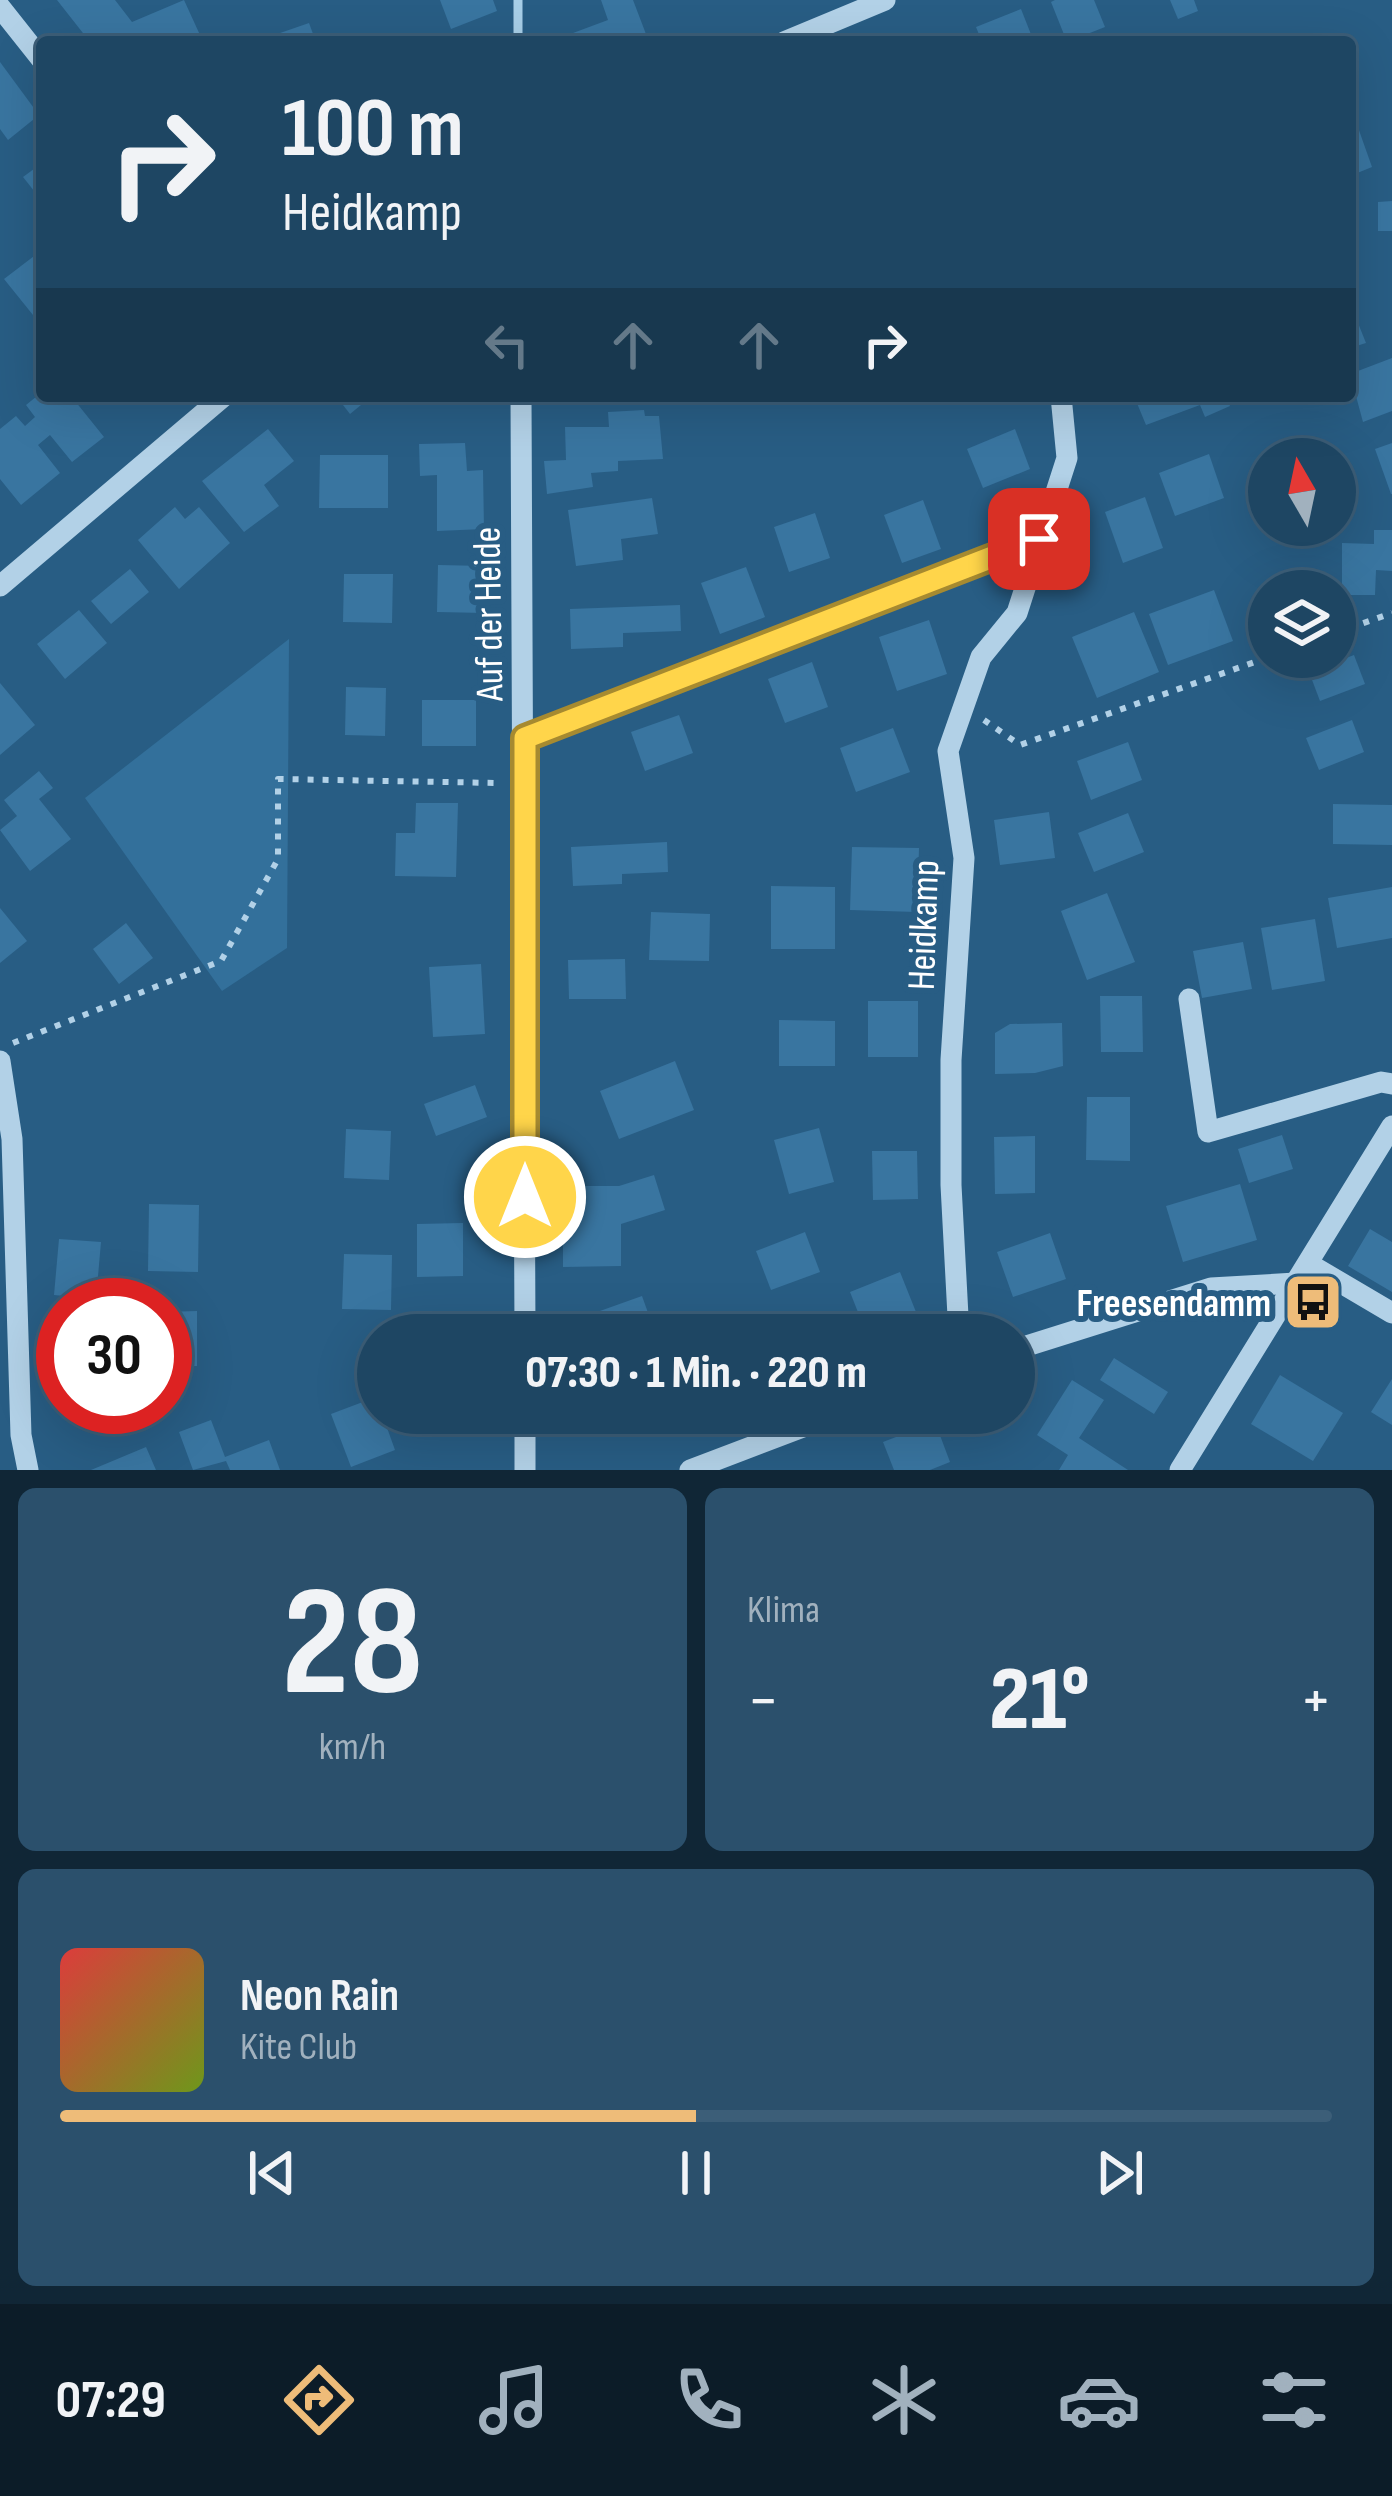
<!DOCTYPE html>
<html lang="de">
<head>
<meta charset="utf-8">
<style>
	body { margin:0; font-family:"Sofia Sans Condensed",sans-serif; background:#2b506c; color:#f1f3f6; height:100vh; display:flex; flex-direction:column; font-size:45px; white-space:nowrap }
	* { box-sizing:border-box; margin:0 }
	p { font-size:39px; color:#a1b1be }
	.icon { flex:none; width:66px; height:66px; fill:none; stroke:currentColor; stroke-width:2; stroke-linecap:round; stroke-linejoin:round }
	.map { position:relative; height:1470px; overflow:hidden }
	.details { display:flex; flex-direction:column; gap:18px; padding:18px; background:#102636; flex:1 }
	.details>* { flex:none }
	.guide { position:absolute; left:36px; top:36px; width:1320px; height:366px; border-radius:12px; box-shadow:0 12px 48px #0002,0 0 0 3px #3c5e78; background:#1e4663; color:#f1f3f6; overflow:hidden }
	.needle { width:78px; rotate:351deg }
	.buttons { position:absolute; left:1248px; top:438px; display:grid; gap:24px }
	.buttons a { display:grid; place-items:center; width:108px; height:108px; border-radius:50%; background:#1e4663; box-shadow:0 12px 48px #0002,0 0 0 3px #3c5e78; font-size:60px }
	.speed { position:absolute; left:36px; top:1278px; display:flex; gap:24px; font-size:60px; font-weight:700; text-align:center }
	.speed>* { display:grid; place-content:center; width:156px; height:156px; border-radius:50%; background:#1e4663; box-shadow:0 12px 48px #0002,0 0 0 3px #3c5e78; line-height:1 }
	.speed .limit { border:18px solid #d22; background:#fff; color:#111 }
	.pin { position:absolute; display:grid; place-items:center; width:102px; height:102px; color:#fff; margin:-51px; border-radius:24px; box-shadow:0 6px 18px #0006 }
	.me { position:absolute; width:132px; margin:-66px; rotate:0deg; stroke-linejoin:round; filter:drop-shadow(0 0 9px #0008) }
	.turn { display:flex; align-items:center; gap:42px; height:252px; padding:0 48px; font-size:54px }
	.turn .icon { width:156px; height:156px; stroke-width:2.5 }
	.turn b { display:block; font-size:84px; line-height:102px }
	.lanes { display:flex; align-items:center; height:114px; padding:0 48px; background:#0003; justify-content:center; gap:60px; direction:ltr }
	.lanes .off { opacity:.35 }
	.big { font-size:90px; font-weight:800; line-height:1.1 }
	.details .card { flex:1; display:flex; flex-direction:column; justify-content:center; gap:18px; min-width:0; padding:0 42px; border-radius:18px; background:#2b506c }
	.details .dial { align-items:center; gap:0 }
	.dial b { font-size:156px; line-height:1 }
	.song { display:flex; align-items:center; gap:36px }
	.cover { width:144px; height:144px; border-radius:18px; background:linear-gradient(135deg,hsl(0 70% 55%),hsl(80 70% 35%)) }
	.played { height:12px; border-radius:6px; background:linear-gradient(90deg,#eebc79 50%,#3c5e78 50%) }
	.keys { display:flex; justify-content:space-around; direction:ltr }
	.heat { display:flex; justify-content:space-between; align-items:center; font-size:66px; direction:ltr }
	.details .tiles { flex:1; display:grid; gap:18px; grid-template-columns:1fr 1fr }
	.card:last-child { grid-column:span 2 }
	.trip { position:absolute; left:357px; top:1314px; width:678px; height:120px; border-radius:60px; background:#1e4663; box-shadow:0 12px 48px #0002,0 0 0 3px #3c5e78; font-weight:800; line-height:120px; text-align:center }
	.tabs { display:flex; height:192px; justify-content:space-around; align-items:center; background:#0c1c28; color:#a1b1be }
	.tabs .icon { width:84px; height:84px }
	.tabs .on { color:#eebc79 }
	.tabs b { font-size:54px; color:#f1f3f6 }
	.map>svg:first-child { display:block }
</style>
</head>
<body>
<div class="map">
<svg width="1392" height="1470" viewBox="0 0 1392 1470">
	<rect width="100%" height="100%" fill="#285d84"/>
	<path fill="#33709b" d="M289 639 287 948 222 991 85 798Z"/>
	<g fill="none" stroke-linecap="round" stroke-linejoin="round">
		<path stroke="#a7cee7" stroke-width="9" d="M518 42V0"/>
	</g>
	<g fill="#3975a0">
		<path d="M57 0H115L132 22 184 0 200 35 183 42H90Z"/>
		<path d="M440 0H493L497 11 451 29Z"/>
		<path d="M601 0H633L649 42H577L573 33 608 20Z"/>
		<path d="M1055 0H1094L1105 27 1067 42 1051 2Z"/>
		<path d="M1170 0H1194L1198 11 1178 19Z"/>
		<path d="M1021 9 1034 42H982L976 27Z"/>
		<path d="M309 23 316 42H257V41Z"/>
		<path d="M0 62 39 115 8 140 0 129Z"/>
		<path d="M1355 119 1372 167 1350 176V121Z"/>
		<path d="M42 163V201L23 177Z"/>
		<path d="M1392 201V231H1378V202Z"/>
		<path d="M42 250V316L37 320 4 279Z"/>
		<path d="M1350 303 1366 343 1350 348Z"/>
		<path d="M1392 358V411L1363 422 1350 374Z"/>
		<path d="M42 392 71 396 104 437 72 462 50 435 38 445 60 473 21 505 0 479V429L16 416 25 426 35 417 26 405Z"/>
		<path d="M336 396H372L350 414Z"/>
		<path d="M1134 396H1226L1230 406 1205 417 1200 405 1146 425Z"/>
		<path d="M644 410 645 416H659L663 459 618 461V471L591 473 593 487 547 494 544 461 566 460 565 427H609L608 412Z"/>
		<path d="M268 429 294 461 264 485 279 506 244 532 202 481Z"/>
		<path d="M1015 429 1030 469 983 488 967 449Z"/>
		<path d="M465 443 467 471 483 470 484 529 437 531V475L420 476 419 444Z"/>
		<path d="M1392 443V494H1391L1375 449Z"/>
		<path d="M1209 454 1224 498 1175 516 1159 473Z"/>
		<path d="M320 455H388V508H319Z"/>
		<path d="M1145 497 1163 548 1123 563 1105 512Z"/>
		<path d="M652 498 658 534 621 539 623 560 576 566 568 510Z"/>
		<path d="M923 500 941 549 902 563 884 515Z"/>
		<path d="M175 507 185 519 199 507 230 543 179 589 138 540Z"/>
		<path d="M815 513 830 558 789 572 774 527Z"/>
		<path d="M1374 530H1392V571L1376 570 1375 595H1342V543L1374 544Z"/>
		<path d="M438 565 485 566V613L437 612Z"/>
		<path d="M746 567 765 617 720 634 701 583Z"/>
		<path d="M130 569 149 592 111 624 91 601Z"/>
		<path d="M344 574H393L392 623 343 622Z"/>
		<path d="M1214 590 1233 641 1168 665 1149 614Z"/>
		<path d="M680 605 681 631 623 633V647L571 649 570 609Z"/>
		<path d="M79 610 107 643 65 679 37 644Z"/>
		<path d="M1134 612 1159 672 1097 698 1072 637Z"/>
		<path d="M929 620 947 674 897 691 879 637Z"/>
		<path d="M1354 655 1365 684 1320 701 1309 672Z"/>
		<path d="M812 662 828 707 785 723 768 679Z"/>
		<path d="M0 683 35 725 0 755Z"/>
		<path d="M346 687 386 688 385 736 345 735Z"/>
		<rect x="422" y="700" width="54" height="46"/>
		<path d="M679 715 693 753 645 771 631 732Z"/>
		<path d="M1352 720 1364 752 1319 770 1306 738Z"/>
		<path d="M893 728 910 772 856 792 840 748Z"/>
		<path d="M1128 742 1142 780 1091 800 1077 761Z"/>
		<path d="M39 771 53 788 39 799 71 839 30 871 0 830 17 816 4 800Z"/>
		<path d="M416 803H458L456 877 395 876 396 833H415Z"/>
		<path d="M1333 804 1392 805V845L1333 844Z"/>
		<path d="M1049 812 1055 858 1000 865 994 820Z"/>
		<path d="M1128 813 1144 852 1094 872 1078 833Z"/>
		<path d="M667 842 668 872 622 874V884L573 886 571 847Z"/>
		<path d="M852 847 919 848 917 912 850 910Z"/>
		<path d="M771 886 835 887V949H771Z"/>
		<path d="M1392 887V938L1337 948 1328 898Z"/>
		<path d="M1107 893 1135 962 1087 980 1061 911Z"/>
		<path d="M0 908 27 941 0 963Z"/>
		<path d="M651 912 710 914 709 961 649 960Z"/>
		<path d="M1315 919 1325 981 1272 990 1261 928Z"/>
		<path d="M126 923 153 958 119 984 93 949Z"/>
		<path d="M1243 942 1252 989 1202 998 1193 951Z"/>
		<path d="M625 959 626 999H569L568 960Z"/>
		<path d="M481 964 485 1034 433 1037 429 967Z"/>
		<path d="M1100 996H1142L1143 1052H1101Z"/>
		<rect x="868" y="1001" width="50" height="56"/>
		<path d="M779 1020 835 1021V1066H779Z"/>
		<path d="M1062 1023 1063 1066 1035 1073 995 1074V1033L1010 1024Z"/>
		<path d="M675 1061 694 1110 619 1139 600 1091Z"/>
		<path d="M475 1085 487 1117 436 1136 424 1104Z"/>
		<path d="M1087 1097H1130V1161L1086 1160Z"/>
		<path d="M819 1128 834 1182 789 1194 774 1140Z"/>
		<path d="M346 1129 391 1131 389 1180 344 1178Z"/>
		<path d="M1282 1135 1293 1169 1249 1183 1238 1149Z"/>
		<path d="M1035 1136V1193L995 1194 994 1137Z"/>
		<path d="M872 1151H917L918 1199 873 1200Z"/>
		<path d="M654 1175 665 1210 621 1224V1266L563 1267V1186H619Z"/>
		<path d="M1240 1184 1257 1240 1183 1262 1166 1206Z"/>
		<path d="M149 1204 199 1205 198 1272 148 1271Z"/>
		<path d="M463 1223V1276L417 1277V1224Z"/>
		<path d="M1370 1229 1392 1242V1292L1348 1266Z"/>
		<path d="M805 1232 820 1272 771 1290 756 1251Z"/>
		<path d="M1050 1233 1066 1279 1013 1297 997 1252Z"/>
		<path d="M59 1239 101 1242 96 1299 54 1295Z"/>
		<path d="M344 1254 392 1255 391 1310 342 1309Z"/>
		<path d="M900 1272 922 1327 901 1335H867L850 1292Z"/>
		<path d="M642 1296 656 1335H574L569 1322Z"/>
		<path d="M197 1311V1366H165V1312Z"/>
		<path d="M1114 1358 1168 1392 1154 1414 1100 1380Z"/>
		<path d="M1280 1375 1343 1413 1313 1461 1251 1424Z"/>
		<path d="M1392 1379V1425L1371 1412Z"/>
		<path d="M1072 1380 1104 1400 1079 1438 1128 1470H1059L1068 1455 1037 1435Z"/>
		<path d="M376 1397 395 1450 351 1467 331 1414Z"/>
		<path d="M211 1420 225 1457 269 1440 280 1470H230L226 1461 193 1470 179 1432Z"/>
		<path d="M935 1422 950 1462 930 1470H894L883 1442Z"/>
		<path d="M146 1447 156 1470H91Z"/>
	</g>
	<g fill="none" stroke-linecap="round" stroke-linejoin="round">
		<g stroke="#b2d1e7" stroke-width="6" stroke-dasharray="6 9" stroke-linecap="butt">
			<path d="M1335 633 1392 613"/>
			<path d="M984 720 1020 745 1269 657"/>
			<path d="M13 1043 221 961 278 859V779L498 783"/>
		</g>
		<g stroke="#b2d1e7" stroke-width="21">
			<path d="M0 7 42 60"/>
			<path d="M784 42 885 0"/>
			<path d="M521 396 525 1335"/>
			<path d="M0 586 224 396"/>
			<path d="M525 738 1038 539"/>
			<path d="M1189 999 1208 1132 1381 1082 1392 1084"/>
			<path d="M0 1061 12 1139 21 1435 28 1470"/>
			<path d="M1309 1264 1392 1313"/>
			<path d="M959 1335 951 1185V1060L964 858 948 751 981 657 1017 613 1067 458 1061 396"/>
			<path d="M1014 1350 1211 1288 1296 1283"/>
			<path d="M525 1470V1413"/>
			<path d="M690 1470 840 1413"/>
			<path d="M1180 1470 1392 1126"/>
		</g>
	</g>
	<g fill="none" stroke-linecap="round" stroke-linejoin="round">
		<g stroke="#a68a30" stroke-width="30">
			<path id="route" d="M525 1197V738L1039 539"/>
		</g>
		<use href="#route" stroke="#ffd54a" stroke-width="21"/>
	</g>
	<defs>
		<g id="bus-square" transform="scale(3)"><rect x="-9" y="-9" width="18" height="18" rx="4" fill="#eebc79" stroke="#285d84"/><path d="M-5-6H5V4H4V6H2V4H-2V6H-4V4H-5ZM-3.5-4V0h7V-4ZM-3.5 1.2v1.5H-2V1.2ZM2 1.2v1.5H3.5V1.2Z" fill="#111"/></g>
	</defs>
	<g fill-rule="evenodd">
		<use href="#bus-square" x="1313" y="1302"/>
	</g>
	<g text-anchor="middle" stroke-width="12" stroke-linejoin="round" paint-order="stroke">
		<g font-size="39" fill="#fff" stroke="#285d84">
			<text transform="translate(487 614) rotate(-91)" y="14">Auf der Heide</text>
			<text transform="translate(922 925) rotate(-88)" y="14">Heidkamp</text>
		</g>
		<g font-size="39" font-weight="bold" fill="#fff" stroke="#285d84" text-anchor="end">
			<text x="1271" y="1316">Freesendamm</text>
		</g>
	</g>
</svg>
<div class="buttons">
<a><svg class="needle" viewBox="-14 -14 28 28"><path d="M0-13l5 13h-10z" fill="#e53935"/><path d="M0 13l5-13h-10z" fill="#a1b1be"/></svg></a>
<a><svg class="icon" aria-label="layers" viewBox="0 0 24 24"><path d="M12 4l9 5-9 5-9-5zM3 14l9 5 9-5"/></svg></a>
</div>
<div class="speed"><div class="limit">30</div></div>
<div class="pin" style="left:1039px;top:539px;background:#d93025"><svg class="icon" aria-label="arrive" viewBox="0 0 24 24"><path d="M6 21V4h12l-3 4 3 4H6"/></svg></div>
<svg class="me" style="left:525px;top:1197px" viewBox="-20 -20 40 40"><circle r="17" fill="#ffd54a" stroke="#fff" stroke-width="3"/><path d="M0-11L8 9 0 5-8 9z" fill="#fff"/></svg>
<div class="trip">07:30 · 1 Min. · 220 m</div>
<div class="guide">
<div class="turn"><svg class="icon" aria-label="right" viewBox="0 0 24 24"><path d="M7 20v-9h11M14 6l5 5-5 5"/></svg><div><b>100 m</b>Heidkamp</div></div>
<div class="lanes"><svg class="icon off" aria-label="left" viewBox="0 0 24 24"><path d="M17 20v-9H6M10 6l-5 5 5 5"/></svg><svg class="icon off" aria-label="ahead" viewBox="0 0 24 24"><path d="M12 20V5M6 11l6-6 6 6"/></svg><svg class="icon off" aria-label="ahead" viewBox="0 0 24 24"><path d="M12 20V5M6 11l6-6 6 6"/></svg><svg class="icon" aria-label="right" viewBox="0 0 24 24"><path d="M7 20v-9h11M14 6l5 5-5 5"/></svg></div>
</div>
</div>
<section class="details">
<div class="tiles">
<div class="card dial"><b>28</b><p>km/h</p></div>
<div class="card"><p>Klima</p>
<div class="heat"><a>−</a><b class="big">21°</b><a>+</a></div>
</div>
<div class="card">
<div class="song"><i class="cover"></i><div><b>Neon Rain</b><p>Kite Club</p></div></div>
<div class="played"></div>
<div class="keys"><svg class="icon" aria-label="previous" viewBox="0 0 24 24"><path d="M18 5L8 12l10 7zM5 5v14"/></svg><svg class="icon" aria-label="pause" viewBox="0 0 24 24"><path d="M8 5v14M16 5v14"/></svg><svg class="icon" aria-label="next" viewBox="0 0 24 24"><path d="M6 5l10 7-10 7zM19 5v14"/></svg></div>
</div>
</div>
</section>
<nav class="tabs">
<b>07:29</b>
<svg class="icon on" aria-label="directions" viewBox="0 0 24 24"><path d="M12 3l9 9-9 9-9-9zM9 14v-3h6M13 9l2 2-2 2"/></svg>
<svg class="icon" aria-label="music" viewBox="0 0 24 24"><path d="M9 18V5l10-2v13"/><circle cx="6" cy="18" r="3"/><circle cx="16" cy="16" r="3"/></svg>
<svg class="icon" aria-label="phone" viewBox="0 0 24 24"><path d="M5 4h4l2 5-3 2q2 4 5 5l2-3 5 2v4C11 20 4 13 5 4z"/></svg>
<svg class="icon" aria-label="climate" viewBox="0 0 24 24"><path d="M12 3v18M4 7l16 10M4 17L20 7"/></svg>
<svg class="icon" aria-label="car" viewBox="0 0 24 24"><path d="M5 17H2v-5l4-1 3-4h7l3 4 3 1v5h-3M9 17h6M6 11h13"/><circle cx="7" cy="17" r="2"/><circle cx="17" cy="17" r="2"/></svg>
<svg class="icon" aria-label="filters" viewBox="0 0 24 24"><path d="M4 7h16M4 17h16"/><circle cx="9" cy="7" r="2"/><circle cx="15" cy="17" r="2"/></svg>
</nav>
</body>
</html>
